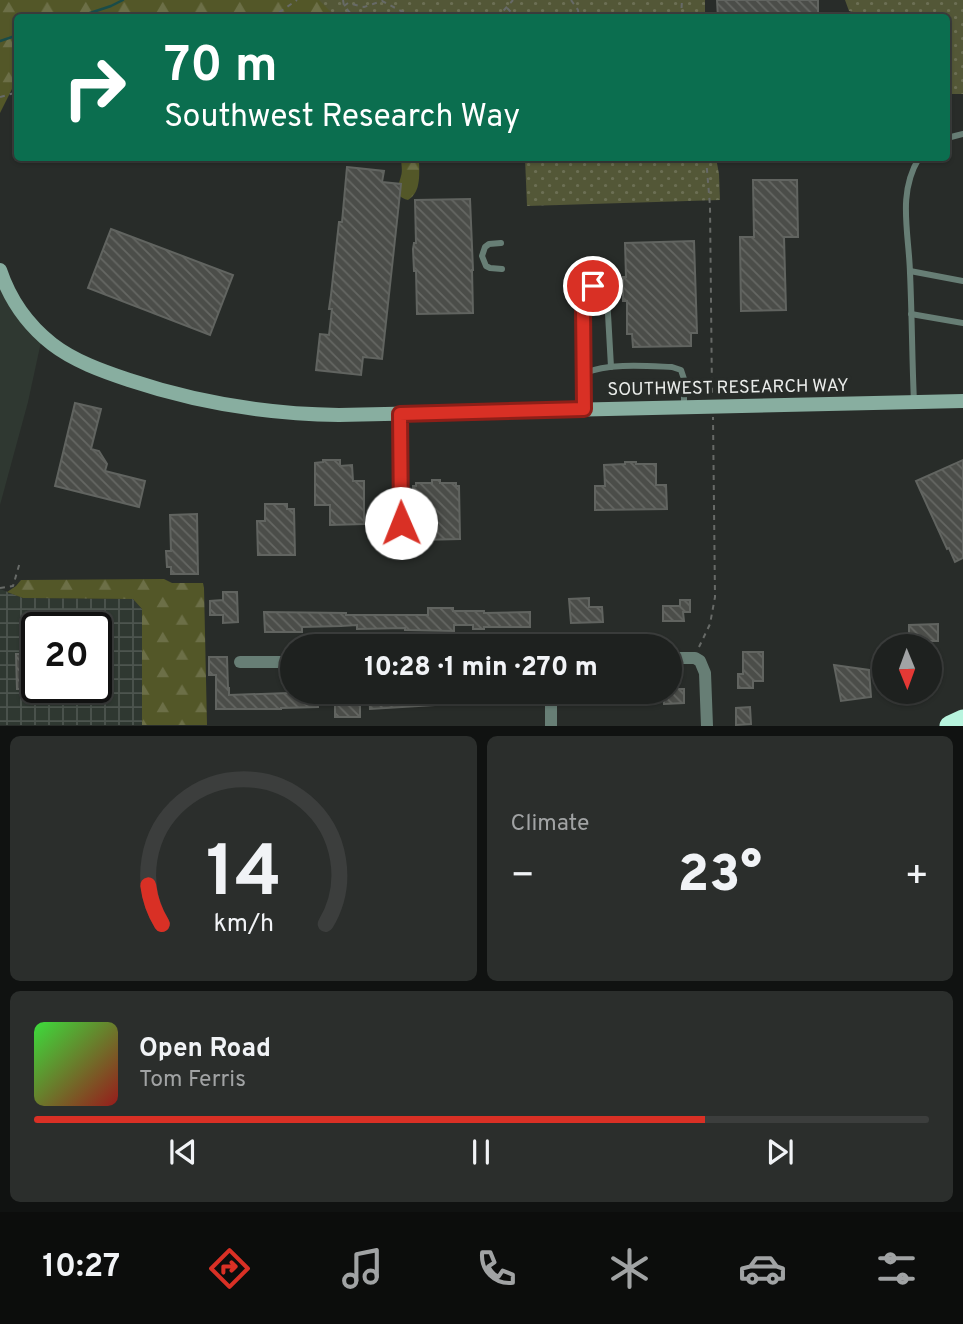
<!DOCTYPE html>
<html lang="en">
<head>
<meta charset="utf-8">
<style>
	body { margin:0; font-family:Overpass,sans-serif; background:#2b2e2c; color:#f1f3f6; height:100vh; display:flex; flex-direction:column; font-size:26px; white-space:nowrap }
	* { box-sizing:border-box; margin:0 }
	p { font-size:23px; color:#a1a3a4 }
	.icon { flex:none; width:38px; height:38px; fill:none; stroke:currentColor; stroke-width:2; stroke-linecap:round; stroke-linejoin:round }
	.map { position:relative; height:726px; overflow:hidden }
	.details { display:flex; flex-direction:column; gap:10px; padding:10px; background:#101211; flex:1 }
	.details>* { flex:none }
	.guide { position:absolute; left:14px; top:14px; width:936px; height:147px; border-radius:7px; box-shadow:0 2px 5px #0004,0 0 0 2px #3c3e3d; background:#0b6e4f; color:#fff; overflow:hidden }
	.needle { width:46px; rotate:179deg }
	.fabs { position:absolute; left:872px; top:634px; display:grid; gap:14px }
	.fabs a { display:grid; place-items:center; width:70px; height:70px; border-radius:50%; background:#1e211f; box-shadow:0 2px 5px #0004,0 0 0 2px #3c3e3d; font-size:35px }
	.speed { position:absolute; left:21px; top:612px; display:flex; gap:14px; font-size:35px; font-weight:700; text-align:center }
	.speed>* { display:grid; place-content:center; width:91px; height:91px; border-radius:50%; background:#1e211f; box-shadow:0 2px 5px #0004,0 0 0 2px #3c3e3d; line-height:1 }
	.speed .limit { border:4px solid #111; border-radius:10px; background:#fff; color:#111 }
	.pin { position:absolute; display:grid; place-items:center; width:60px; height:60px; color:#fff; margin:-30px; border:4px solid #fff; border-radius:50%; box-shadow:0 2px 7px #0007 }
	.me { position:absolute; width:77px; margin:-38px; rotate:359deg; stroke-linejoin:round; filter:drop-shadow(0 0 5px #0008) }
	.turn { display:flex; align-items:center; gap:24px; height:147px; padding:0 35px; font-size:32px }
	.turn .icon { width:91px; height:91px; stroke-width:2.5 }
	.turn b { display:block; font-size:49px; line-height:60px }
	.big { font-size:52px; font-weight:800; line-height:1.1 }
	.details .widget { flex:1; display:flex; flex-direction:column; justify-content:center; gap:10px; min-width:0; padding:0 24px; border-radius:10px; background:#2b2e2c }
	.details .dial { align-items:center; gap:0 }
	.dial svg { height:182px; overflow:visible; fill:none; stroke:#3c3e3d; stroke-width:7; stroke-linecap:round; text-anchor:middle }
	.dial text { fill:#f1f3f6; stroke:none }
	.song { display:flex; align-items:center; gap:21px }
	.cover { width:84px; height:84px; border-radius:10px; background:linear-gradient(135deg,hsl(120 70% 55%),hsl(0 70% 35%)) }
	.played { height:7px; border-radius:4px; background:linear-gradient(90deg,#d93025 75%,#3c3e3d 75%) }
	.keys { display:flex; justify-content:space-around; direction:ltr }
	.heat { display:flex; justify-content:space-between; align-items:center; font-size:38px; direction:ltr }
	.details .tiles { flex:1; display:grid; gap:10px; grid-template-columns:1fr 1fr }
	.widget:last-child { grid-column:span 2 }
	.trip { position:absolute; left:280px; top:634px; width:402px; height:70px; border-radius:35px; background:#1e211f; box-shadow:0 2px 5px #0004,0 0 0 2px #3c3e3d; font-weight:800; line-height:70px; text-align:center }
	.menu { display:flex; height:112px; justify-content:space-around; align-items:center; background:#0c0d0c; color:#a1a3a4 }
	.menu .icon { width:49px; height:49px }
	.menu .selected { color:#d93025 }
	.menu b { font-size:32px; color:#f1f3f6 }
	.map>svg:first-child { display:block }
</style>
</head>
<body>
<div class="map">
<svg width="963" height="726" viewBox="0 0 963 726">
	<defs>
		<pattern id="industrial-grid" width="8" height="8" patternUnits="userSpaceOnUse" patternTransform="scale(1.75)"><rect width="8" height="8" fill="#2f3831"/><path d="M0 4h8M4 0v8" fill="none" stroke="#4d554f"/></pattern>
		<pattern id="forest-firs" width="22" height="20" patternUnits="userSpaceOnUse" patternTransform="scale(1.75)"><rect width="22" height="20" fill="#535728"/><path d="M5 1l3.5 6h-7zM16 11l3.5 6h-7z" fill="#6c6f47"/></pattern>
		<pattern id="park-dots" width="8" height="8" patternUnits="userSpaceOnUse" patternTransform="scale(1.75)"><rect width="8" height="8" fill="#535737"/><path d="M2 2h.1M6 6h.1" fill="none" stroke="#6c6f54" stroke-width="1.8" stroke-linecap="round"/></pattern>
		<pattern id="building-back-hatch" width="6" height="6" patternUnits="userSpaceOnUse" patternTransform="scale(1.75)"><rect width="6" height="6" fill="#4b4d49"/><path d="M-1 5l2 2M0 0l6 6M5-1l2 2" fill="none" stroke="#656763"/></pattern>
	</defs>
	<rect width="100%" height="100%" fill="#282c29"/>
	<path fill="#2f3831" d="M0 284 41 342 28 402 0 505Z"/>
	<path fill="url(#industrial-grid)" fill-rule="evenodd" d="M0 589 23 598 133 599 142 609V725H0ZM37 628H96V688H37Z"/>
	<g fill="url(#forest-firs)">
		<path d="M0 0H334L367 18H18L17 84 14 85 0 113Z"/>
		<path d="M401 158H419C419 172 422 192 408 200 393 196 398 188 401 176 403 171 401 163 401 158Z"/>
		<path d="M164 579 172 583H203L204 588 207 725H142V609L133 599 23 598 7 592 16 586 21 580Z"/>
	</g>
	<g fill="url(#park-dots)">
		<path d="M319 0H705V17L337 18Z"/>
		<path d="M845 0H963V94H947V18L872 17 849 11Z"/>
		<path d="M525 158H716L719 174 720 200 527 206Z"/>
	</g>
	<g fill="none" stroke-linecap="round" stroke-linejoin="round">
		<g stroke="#194c49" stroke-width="2.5">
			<path d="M75 18 111 6 123 0"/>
			<path d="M0 41 18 35"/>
		</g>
	</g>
	<g fill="url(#building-back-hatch)" stroke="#616460" stroke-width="2">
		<path d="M717 0H818V14L779 15V18H718Z"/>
		<path d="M347 167 384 171 382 182 401 184 382 359 363 357 361 375 316 370 320 334 329 335 332 309H329L331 295 339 222H342Z"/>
		<path d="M753 180H797L798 237H784L786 310 741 311 740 237H754Z"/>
		<path d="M470 199 473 270H472L473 313 417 314 416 271H414L413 249 414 243H416L415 200Z"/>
		<path d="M111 229 233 275 210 335 88 288Z"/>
		<path d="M694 241 697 333H691V346L633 347 632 334H627V301H623V277H626L625 243Z"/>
		<path d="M75 403 101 409 91 449 99 451 107 464 105 471 145 481 139 507 55 486Z"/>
		<path d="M323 460H340V466L352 465 353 481H364V524L330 525V505H315V463L323 462Z"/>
		<path d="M963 460V558L955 562 949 548 947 549 916 481Z"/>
		<path d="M625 462H636V464H656V485H666L667 509 595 510V486H605L604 465 625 464Z"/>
		<path d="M432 480H440V483H456V486H459L460 539 419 540V519H413V486H416V483H432Z"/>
		<path d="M265 504H287V509H294L295 555H258L257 521H265Z"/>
		<path d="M197 514 198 574H171V567H167L166 551H171L170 515Z"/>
		<path d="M223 592H237L238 622 223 623V615H210V601L223 600Z"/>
		<path d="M589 598V607H602L603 622 571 623 569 599Z"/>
		<path d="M680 600H690V612H683L684 621H663V606H680Z"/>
		<path d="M428 608H453V611H484V613L530 612V627H484V629H473V625H454V631L405 630V628L357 629V625L341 626 302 627V632H265L264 612 346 613V615H428Z"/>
		<path d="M938 624V641H909V625Z"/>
		<path d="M743 652H763V681H753V688H738V674H743Z"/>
		<path d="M16 654H37V689H17Z"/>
		<path d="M209 657H227L228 688H229V695L317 692 318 707 281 708V709H216V675H209Z"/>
		<path d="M834 665 869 670 871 697 841 701Z"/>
		<path d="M670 689H684V703L664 704 663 691H670Z"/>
		<path d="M335 691H351V704H360V717H335Z"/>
		<path d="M369 691H451V704L370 709Z"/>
		<path d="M469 691H531V698L469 700Z"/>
		<path d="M750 707 751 724 736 725V708Z"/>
	</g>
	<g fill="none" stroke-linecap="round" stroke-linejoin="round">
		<g stroke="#676a67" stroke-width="2" stroke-dasharray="5 5" stroke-linecap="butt">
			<path d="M343 0 344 6 355 18"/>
			<path d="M571 0 578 10 579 18"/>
			<path d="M344 6 348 3 364 7 382 1 403 12 404 18"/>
			<path d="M507 8 517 18"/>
			<path d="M271 18 297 0"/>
			<path d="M497 18 513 0"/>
			<path d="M681 18 682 0"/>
			<path d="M0 97 18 92"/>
			<path d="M706 158 710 206 712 394"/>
			<path d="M0 588 13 586 20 562"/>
			<path d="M699 647 710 624 715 597 713 417"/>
		</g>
		<g stroke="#677e75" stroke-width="6">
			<path d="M947 138 963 134"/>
			<path d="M501 243 489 244 485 247 482 256 486 266 490 268 502 269"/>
			<path d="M910 271 963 281"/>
			<path d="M911 314 963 323"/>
			<path d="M585 373C584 348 577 305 593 287H602L607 296 611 367"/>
			<path d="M914 402C912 359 912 316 910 273 909 233 897 194 919 158"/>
			<path d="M584 409 585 373C609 363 646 366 672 367L681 370 684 379V407"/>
			<path d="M400 414 401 523"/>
		</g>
		<g stroke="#677e75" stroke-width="12">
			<path d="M670 658H695L700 661 705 673 707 726"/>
			<path d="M240 662H292"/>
			<path d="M551 691V726"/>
		</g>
		<path stroke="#88aea0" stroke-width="14" d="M0 270C10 300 28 325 52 344 74 361 102 371 129 380 198 403 266 414 339 415L963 401"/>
		<path stroke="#b8f4de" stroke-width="21" d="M950 726 963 720"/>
	</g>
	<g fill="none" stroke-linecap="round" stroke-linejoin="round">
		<g stroke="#8d1f18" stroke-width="18">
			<path id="route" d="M401 523 400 414 584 409 583 306 587 293 593 286"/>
		</g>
		<use href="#route" stroke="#d93025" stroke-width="12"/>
	</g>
	<g text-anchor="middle" stroke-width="7" stroke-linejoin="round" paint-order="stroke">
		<g font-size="18" fill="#eaecea" stroke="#282c29">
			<text transform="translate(728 387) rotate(-1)" y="6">SOUTHWEST RESEARCH WAY</text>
		</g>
	</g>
</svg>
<div class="fabs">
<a><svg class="needle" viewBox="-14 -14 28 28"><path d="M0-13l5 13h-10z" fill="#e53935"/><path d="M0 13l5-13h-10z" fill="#a1a3a4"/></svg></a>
</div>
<div class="speed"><div class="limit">20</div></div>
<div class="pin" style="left:593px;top:286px;background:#d93025"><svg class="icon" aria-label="arrive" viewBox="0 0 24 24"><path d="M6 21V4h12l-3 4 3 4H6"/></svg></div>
<svg class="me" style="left:401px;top:523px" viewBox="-20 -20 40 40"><circle r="19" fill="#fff"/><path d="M0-13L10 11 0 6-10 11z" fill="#d93025"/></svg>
<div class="trip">10:28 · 1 min · 270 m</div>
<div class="guide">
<div class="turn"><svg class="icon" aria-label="right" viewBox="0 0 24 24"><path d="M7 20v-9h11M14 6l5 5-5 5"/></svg><div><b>70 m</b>Southwest Research Way</div></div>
</div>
</div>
<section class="details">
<div class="tiles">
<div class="widget dial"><svg viewBox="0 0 100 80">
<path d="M14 69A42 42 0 1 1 86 69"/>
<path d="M14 69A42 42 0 0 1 8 52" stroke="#d93025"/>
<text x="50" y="56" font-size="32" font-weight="700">14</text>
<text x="50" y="72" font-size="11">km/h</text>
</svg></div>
<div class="widget"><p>Climate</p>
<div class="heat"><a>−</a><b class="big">23°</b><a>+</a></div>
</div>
<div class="widget">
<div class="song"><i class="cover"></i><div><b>Open Road</b><p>Tom Ferris</p></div></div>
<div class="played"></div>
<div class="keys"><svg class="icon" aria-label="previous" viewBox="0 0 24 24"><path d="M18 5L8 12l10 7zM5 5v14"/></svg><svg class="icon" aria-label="pause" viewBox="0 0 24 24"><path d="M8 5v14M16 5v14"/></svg><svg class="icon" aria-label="next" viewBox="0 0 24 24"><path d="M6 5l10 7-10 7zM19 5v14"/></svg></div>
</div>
</div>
</section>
<nav class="menu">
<b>10:27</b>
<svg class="icon selected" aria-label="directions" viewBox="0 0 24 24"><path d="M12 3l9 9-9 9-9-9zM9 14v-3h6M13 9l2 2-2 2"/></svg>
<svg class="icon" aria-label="music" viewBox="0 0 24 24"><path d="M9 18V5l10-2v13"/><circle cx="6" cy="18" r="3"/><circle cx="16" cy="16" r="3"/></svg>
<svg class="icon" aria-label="phone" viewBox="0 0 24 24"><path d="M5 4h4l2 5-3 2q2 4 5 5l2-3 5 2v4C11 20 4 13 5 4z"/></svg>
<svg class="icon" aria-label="climate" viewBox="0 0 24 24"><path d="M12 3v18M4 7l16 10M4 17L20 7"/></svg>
<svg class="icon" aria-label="car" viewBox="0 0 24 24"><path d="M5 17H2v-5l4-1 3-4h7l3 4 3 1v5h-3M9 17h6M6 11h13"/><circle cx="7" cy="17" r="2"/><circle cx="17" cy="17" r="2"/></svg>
<svg class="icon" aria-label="filters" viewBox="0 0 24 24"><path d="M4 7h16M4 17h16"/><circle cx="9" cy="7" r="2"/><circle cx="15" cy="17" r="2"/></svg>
</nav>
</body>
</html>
